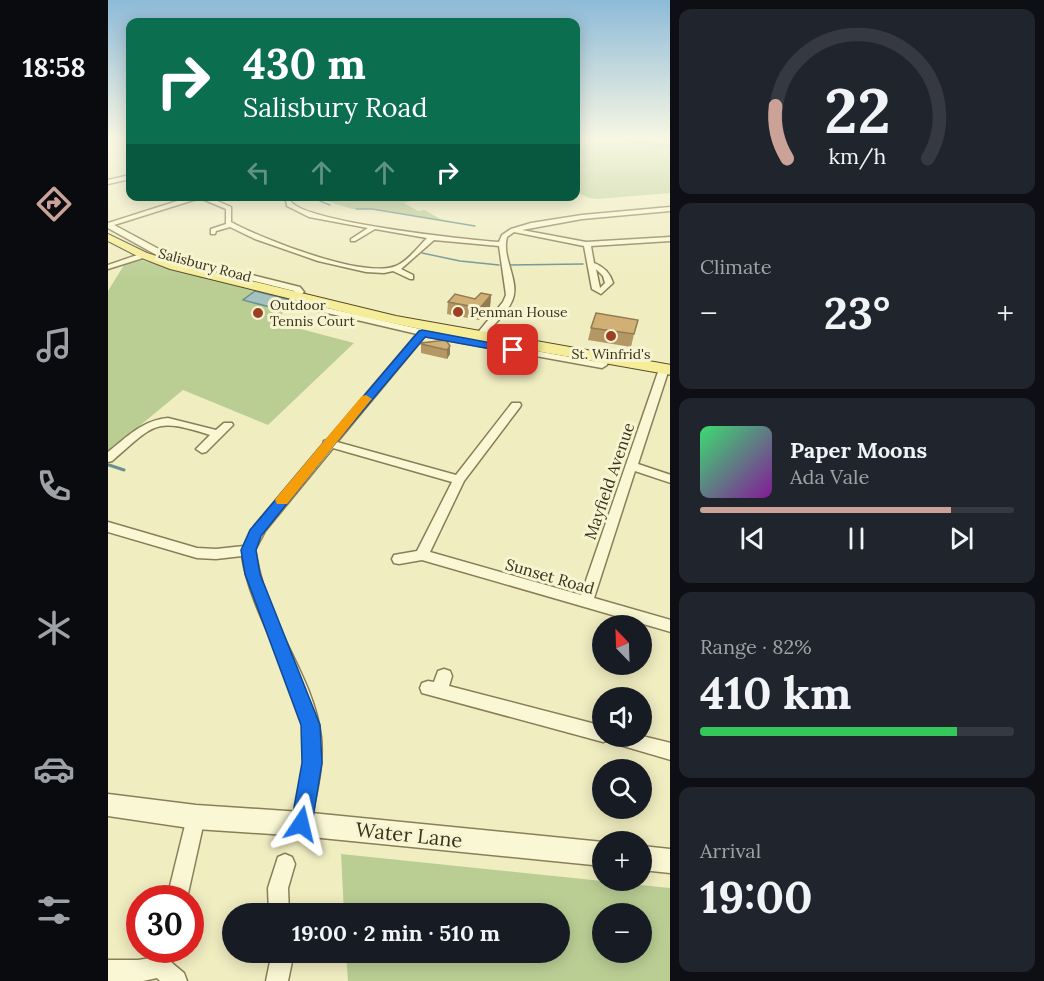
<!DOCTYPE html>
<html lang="en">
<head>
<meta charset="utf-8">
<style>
	body { margin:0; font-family:Lora,serif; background:#20242c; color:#f1f3f6; height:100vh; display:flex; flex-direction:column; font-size:22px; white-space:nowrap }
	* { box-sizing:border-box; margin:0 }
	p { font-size:20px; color:#9ea1a6 }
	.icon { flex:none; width:33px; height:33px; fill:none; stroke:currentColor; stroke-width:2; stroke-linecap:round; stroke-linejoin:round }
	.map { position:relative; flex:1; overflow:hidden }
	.details { display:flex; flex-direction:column; gap:9px; padding:9px; background:#0d0f14; width:374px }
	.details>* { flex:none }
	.top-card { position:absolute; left:18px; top:18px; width:454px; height:183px; border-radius:12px; box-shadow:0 3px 15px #0003; background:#0b6e4f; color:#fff; overflow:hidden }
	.needle { width:39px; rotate:337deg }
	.buttons { position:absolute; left:484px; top:615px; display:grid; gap:12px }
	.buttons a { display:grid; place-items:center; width:60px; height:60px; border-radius:50%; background:#171b24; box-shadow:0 3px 15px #0003; font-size:30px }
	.speed { position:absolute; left:18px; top:885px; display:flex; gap:12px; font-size:30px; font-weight:700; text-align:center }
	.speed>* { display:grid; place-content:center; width:78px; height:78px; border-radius:50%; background:#171b24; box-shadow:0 3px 15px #0003; line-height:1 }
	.speed .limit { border:9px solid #d22; background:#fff; color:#111 }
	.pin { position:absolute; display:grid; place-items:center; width:51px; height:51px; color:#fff; margin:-26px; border-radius:12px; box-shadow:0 3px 9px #0006 }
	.me { position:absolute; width:66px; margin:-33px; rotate:10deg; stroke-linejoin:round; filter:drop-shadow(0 0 4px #0008) }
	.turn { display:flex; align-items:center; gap:21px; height:126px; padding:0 18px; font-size:27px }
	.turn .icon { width:78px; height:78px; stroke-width:2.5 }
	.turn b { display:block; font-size:42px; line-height:51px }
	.lanes { display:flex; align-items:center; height:57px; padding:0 18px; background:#0003; justify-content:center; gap:30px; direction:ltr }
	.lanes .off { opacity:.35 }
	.big { font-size:45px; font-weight:700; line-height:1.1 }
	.details .widget { flex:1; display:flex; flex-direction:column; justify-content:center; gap:9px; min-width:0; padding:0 21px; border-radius:12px; background:#20242c }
	.details .dial { align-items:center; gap:0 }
	.dial svg { height:156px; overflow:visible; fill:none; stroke:#363941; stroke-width:7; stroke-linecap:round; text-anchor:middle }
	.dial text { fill:#f1f3f6; stroke:none }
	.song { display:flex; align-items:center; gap:18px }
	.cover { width:72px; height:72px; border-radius:9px; background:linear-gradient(135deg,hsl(140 70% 55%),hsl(290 70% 35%)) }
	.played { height:6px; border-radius:3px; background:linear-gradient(90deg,#caa298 80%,#363941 80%) }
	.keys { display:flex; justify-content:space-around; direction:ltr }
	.heat { display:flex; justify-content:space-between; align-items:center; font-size:33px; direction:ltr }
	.charge { height:9px; border-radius:4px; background:linear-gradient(90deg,#34c759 82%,#363941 0) }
	.trip { position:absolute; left:114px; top:903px; width:348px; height:60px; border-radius:30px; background:#171b24; box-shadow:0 3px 15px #0003; font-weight:700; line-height:60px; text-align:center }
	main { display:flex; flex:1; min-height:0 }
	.dock { display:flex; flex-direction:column; width:108px; justify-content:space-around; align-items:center; background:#090b0e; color:#9ea1a6 }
	.dock .icon { width:42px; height:42px }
	.dock .selected { color:#caa298 }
	.dock b { font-size:27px; color:#f1f3f6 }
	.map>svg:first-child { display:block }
</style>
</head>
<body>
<main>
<nav class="dock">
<b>18:58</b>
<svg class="icon selected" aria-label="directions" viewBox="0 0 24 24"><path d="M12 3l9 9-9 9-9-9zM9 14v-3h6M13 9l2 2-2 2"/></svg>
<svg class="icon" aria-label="music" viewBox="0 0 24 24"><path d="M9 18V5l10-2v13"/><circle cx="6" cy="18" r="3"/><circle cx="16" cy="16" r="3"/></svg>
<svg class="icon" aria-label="phone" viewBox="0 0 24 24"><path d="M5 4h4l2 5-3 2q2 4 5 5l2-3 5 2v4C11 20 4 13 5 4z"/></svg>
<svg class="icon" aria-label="climate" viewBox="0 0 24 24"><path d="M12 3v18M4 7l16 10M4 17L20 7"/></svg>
<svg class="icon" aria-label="car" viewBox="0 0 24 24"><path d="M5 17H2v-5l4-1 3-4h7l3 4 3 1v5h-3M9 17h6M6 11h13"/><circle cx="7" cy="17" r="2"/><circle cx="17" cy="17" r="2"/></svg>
<svg class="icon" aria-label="filters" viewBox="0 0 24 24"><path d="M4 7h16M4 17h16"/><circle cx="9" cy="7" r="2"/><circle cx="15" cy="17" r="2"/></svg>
</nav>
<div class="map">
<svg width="563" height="981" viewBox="0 0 563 981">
	<rect width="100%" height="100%" fill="#f0edc1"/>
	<g fill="#bace94" fill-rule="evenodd">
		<path d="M468 140H562V193L489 199 481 198 468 192Z"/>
		<path d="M205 197H321L325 199 319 197 296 203 310 211 317 210 332 219 347 222 264 209H244Z"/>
		<path d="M30 259 187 301 166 322 246 343 160 425 75 390 0 452V291L16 265Z"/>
		<path d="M233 854 562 888V981H240L238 953 452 952V914L236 913ZM495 914H534V952H495Z"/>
	</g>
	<path fill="#a4c2c0" stroke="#6a9090" stroke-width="1.5" d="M147 291 187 301 177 311 135 300Z"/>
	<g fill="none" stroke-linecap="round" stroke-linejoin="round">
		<g stroke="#6a9090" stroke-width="1.5">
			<path d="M515 141 563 146"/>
			<path d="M202 196 205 198"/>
			<path d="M212 201 222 205"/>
			<path d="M248 209H264L367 226"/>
			<path d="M314 253 352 261 391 265"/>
			<path d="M401 265 475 264"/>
		</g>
		<path stroke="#6a9090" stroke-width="3" d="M1 465 16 470"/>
		<g stroke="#8a7e58" stroke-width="3">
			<g id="minor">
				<path d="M22 175V179L0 184V180Z"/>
				<path d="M85 196H98L123 207V222C154 239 255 279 288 266 300 261 310 247 319 238L267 229 247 241H243V239L260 228 201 217 179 206 178 200H182C191 222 361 240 391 242L394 235 403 229 423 223 474 215 563 207V211L474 219 414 230 478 242 563 237V241L483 246 486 263C496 267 502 273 505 283L493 294 484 289 476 246 406 232 399 237C393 258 413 282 404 301 398 315 383 327 374 338L371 339 367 336 395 302 398 295 391 246 326 240 293 269 305 275V279H302L285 271 276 273 258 272 210 261 147 239 122 227 108 231 107 234H103V229L118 224V209L92 198 6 225 60 254 192 287 196 292 188 298 184 296 187 292 186 291 54 258 0 228V223ZM488 269 495 276 497 283 492 288Z"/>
				<path d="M35 253H38V257L0 269V265Z"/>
				<path d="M194 296 201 298 197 303 312 329 316 325H322L323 327 320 331 338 335 490 362 494 354H500L502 356 499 365 494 368 317 336 229 442 348 475 404 403H412L413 405 412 407 356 481 322 552 473 595 551 369 553 367H559L561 369 530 464 563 475V483L527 471 486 598 563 620V632L314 560 291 564 286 563 284 559 286 555 309 551 344 482 225 448 157 531 147 550C151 573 157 595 166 616 183 655 208 694 213 737 216 766 208 796 202 824L200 831 193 833 186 831 184 824C190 796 198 767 196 738 191 676 144 620 134 556L108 559 89 558 0 532V522L89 548 108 549 136 546 147 525 215 444 216 441 219 440 309 334 189 306 188 304Z"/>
				<path d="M60 418 108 430 116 423H124L125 425 98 452 94 453 88 449 102 435C46 417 47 424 4 461L0 462V452C19 437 35 420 60 418Z"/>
				<path d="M336 669 342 671 344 676 341 686 495 726V736H534L563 743V760L498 741 495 742 314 693 312 688 314 683 320 681 326 682 330 671Z"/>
				<path d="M88 808 95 810 97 817 79 898H59L79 817 81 810Z"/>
				<path d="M177 854 184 857 187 864 180 888 181 914H161L160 888 170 857Z"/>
				<path d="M45 950H66L64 963 76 973 79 981H52L49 978 35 981H0V960H30L43 958Z"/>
				<path d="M164 952H186L180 981H158Z"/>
			</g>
		</g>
		<g stroke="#8a7e58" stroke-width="3">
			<g id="tertiary">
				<path d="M0 794 88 805 193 812 495 842V866L193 836 88 829 0 816Z"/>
				<path d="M534 846 563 849V873L534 870Z"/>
			</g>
		</g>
		<g stroke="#574a2c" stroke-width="2">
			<path id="primary" d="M0 234 39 253 70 263 288 316 563 365V375L350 337 256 317 62 269 31 257 0 241Z"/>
		</g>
		<use href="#minor" fill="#faf8d4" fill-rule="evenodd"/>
		<use href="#tertiary" fill="#faf8d4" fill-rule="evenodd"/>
		<use href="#primary" fill="#f5ed97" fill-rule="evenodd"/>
	</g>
	<g fill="#b39765">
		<path d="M383 295 382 307 371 320 339 314 340 302 367 299Z"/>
		<path d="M483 328 526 334 523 347 480 340Z"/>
		<path d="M313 343 342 346V354L339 359 313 353Z"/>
	</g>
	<g fill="#927b52">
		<path d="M383 295 382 307 371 320 372 308Z"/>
		<path d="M342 346V354L339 359V350Z"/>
	</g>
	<g fill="#d0b075" stroke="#927b52" stroke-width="1.5">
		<path d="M373 293 383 295 372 308 340 302 347 294 367 299Z"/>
		<path d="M488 313 530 320 526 334 483 328Z"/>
		<path d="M338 340 342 346 339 350 313 344V343Z"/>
	</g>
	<linearGradient id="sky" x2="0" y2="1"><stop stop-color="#8dbad8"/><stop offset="0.5" stop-color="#f8f7e3"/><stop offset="1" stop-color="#f8f7e3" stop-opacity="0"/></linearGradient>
	<rect width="563" height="278" fill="url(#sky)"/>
	<path fill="#1a73e8" stroke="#114b97" stroke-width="1.5" d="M314 330 405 347 410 350 405 353 317 337 225 446 153 536 148 550 152 574 212 725 214 763 204 824 201 832 193 835 186 832 183 824 194 763 193 725 137 574 133 550 142 530 311 331Z"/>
	<path fill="#f59e0b" d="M258 395 264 399 262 401 179 504H169L167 500 169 497 254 396Z"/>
	<g fill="#9b4025" stroke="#f7f5d1" stroke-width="2">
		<circle cx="350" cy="312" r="6"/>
		<circle cx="150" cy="313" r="6"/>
		<circle cx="503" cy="336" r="6"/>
	</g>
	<g text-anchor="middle" stroke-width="6" stroke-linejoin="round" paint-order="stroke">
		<g font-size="14" fill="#39311d" stroke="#f7f5d1">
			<text transform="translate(97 265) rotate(15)" y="5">Salisbury Road</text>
		</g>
		<g font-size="14" fill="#39311d" stroke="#f7f5d1" text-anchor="start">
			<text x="162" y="310">Outdoor<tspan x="162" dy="16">Tennis Court</tspan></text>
			<text x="362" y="317">Penman House</text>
			<text x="503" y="359" text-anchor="middle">St. Winfrid's</text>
		</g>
		<g font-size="16" fill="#39311d" stroke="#f7f5d1">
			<text transform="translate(501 481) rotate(-71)" y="6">Mayfield Avenue</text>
			<text transform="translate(442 576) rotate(16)" y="6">Sunset Road</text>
		</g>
		<g font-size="20" fill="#39311d" stroke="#f7f5d1">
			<text transform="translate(301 835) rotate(6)" y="7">Water Lane</text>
		</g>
	</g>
</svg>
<div class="buttons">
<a><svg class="needle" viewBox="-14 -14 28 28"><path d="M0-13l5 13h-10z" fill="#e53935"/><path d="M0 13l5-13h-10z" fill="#9ea1a6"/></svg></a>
<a><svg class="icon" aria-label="sound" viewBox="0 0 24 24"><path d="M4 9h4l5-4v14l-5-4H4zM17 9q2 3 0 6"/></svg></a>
<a><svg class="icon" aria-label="search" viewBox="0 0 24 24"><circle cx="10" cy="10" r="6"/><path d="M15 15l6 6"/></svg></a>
<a>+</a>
<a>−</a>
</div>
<div class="speed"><div class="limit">30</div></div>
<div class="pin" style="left:405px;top:350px;background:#d93025"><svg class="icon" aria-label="arrive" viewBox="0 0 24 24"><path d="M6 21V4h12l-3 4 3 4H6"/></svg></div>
<svg class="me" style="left:193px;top:824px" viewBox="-20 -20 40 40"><path d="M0-17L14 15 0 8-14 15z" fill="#1a73e8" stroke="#fff" stroke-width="4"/></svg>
<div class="trip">19:00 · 2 min · 510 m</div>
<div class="top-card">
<div class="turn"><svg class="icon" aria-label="right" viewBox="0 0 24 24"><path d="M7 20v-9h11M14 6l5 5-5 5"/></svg><div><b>430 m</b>Salisbury Road</div></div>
<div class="lanes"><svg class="icon off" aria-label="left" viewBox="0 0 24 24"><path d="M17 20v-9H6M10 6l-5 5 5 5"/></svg><svg class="icon off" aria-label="ahead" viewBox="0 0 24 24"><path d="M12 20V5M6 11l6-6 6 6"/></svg><svg class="icon off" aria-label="ahead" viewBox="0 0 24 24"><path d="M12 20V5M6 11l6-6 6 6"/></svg><svg class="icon" aria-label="right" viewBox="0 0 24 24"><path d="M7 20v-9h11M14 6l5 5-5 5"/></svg></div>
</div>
</div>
<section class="details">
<div class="widget dial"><svg viewBox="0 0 100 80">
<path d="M14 69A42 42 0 1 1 86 69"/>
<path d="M14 69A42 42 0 0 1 8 42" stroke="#caa298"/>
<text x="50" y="56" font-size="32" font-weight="700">22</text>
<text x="50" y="72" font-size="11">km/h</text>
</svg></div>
<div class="widget"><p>Climate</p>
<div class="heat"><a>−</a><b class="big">23°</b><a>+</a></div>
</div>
<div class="widget">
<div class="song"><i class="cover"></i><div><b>Paper Moons</b><p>Ada Vale</p></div></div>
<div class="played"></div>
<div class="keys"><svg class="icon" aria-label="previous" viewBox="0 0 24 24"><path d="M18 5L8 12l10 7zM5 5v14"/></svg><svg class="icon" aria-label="pause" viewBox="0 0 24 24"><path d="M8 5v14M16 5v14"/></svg><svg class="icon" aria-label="next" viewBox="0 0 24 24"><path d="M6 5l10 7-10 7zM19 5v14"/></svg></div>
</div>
<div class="widget"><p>Range · 82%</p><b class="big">410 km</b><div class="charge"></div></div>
<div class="widget"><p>Arrival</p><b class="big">19:00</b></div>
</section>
</main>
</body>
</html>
